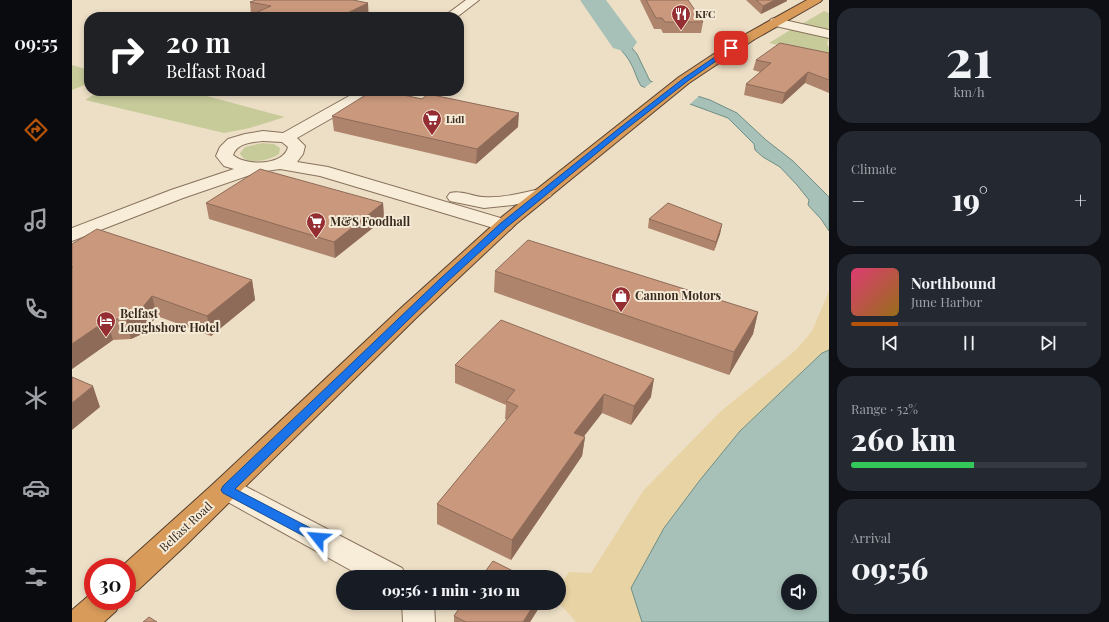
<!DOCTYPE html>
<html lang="en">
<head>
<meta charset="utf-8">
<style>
	body { margin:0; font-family:"Playfair Display",serif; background:#242831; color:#f1f3f6; height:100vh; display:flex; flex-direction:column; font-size:15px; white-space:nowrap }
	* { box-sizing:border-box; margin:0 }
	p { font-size:13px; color:#9ea1a6 }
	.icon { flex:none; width:22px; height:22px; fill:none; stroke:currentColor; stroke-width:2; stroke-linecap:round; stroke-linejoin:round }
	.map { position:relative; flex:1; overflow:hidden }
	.details { display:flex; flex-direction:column; gap:8px; padding:8px; background:#0d0f14; width:280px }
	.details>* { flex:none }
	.hud { position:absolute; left:12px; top:12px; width:380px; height:84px; border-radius:16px; box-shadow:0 2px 6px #0003; background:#202124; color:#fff; overflow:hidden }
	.fabs { position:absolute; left:709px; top:574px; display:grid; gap:8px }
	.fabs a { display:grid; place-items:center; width:36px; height:36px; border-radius:50%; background:#171b24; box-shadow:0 2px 6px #0003; font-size:20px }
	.speed { position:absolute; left:12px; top:558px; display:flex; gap:8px; font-size:20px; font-weight:700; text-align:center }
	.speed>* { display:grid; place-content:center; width:52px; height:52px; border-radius:50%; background:#171b24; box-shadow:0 2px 6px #0003; line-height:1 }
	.speed .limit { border:6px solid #d22; background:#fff; color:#111 }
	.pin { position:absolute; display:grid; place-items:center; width:34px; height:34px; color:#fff; margin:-17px; border-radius:8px; box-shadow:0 2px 6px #0006 }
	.me { position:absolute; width:44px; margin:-22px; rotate:298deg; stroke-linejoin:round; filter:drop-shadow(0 0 3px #0008) }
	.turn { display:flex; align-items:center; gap:14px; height:84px; padding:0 16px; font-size:18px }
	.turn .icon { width:52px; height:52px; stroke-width:2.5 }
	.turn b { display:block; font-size:28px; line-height:34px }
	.big { font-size:30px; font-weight:800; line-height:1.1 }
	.details .card { flex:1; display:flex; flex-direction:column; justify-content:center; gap:6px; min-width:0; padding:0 14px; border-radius:16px; background:#242831 }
	.details .dial { align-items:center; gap:0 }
	.dial b { font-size:52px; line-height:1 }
	.song { display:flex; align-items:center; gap:12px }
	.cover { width:48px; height:48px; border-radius:6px; background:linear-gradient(135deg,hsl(340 70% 55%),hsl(40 70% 35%)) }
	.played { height:4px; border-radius:2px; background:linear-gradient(90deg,#b45309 20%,#363941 20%) }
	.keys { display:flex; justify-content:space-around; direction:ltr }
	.heat { display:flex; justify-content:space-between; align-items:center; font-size:22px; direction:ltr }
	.charge { height:6px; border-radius:3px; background:linear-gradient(90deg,#34c759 52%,#363941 0) }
	.trip { position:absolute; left:264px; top:570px; width:230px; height:40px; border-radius:20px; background:#171b24; box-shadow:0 2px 6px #0003; font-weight:800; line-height:40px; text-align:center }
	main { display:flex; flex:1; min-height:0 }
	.tab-bar { display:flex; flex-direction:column; width:72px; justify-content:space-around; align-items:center; background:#090b0e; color:#9ea1a6 }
	.tab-bar .icon { width:28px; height:28px }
	.tab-bar .current { color:#b45309 }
	.tab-bar b { font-size:18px; color:#f1f3f6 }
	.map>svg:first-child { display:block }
</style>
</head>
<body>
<main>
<nav class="tab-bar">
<b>09:55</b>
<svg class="icon current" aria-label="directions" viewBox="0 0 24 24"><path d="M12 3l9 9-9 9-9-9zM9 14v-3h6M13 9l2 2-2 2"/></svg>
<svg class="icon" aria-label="music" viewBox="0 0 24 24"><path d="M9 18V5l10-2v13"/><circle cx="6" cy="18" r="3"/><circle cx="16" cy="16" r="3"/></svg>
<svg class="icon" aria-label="phone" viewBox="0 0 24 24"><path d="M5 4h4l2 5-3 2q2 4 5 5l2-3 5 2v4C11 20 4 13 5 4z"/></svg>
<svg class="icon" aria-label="climate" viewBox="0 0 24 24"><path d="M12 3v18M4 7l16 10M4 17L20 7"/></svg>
<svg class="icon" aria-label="car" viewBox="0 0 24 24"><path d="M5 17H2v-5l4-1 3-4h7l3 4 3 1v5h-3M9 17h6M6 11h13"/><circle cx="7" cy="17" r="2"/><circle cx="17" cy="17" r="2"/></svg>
<svg class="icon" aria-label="filters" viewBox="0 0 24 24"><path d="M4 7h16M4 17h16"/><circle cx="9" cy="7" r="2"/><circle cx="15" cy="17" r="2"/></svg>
</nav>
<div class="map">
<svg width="757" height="622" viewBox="0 0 757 622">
	<rect width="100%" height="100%" fill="#eddfc6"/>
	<g fill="#c7cb9a">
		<path d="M752 11 757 13V31L730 24Z"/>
		<path d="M720 29 757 37 755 44 757 47V57L697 43Z"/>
		<path d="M0 65 17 70V83L0 90Z"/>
		<path d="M28 91H116L213 117 178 128 152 133 13 100Z"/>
		<path d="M190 143 202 144 208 148 207 154C199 160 173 167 168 153L173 147Z"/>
	</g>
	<path fill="#e8d3a4" d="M757 291V350L750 353 668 431 628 480 592 528 560 592 570 622H504L487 603V587L497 572 519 573 571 491 648 412 724 350 740 331Z"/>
	<g fill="#a7c1b8" stroke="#6e8f85" fill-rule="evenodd">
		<path d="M554 41 565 54 578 81 638 100 665 113 694 140 721 161 757 197V231L749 219 736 205 737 200 725 185 708 167 691 157 683 150 682 144 656 118 569 86C564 78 563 70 558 62 554 54 548 52 547 42Z"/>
		<path d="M757 350V622H570L559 588 592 528 628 480 668 431 750 353ZM716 581H738V603H716Z"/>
	</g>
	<path fill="#eddfc6" d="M583 80 628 95 617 105 571 89Z"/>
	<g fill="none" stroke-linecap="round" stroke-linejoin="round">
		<path fill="#a7c1b8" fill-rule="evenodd" d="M508 0H534L565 42 561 48 551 51 541 48Z"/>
		<g stroke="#88715c" stroke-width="2">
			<g id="minor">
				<path d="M394 0H407L385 17H371Z"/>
				<path d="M703 18 757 30V38L699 25 697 22 699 19Z"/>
				<path d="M286 91H304L302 94 225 138 233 146 231 154 225 162 256 167 439 221 442 225 439 229 432 231 425 229 248 176 208 169 187 172 111 198 0 241V228L99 190 162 169 152 166 144 156 148 147 156 139 173 134 191 131 211 133ZM191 141 210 142 216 147C212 166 173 166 161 155 165 143 180 142 191 141Z"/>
				<path d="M472 188 478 189 481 193 478 197 441 205 412 208 378 201 375 197 378 193C389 190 399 196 411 197 429 199 454 192 472 188Z"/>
				<path d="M155 478 165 482 330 568 335 577H291L145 496 141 489 145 482Z"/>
				<path d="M330 603H362L363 622H331Z"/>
			</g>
		</g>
		<g stroke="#564030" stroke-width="2">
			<g id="highway">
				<path d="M735 0H750L748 2 683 39 617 83 444 224 344 318 113 546 66 590 55 594V567H49L140 485 329 308 431 216 607 77 663 40Z"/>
				<path d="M21 592V601H49L44 611 32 622H0V610Z"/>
			</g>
		</g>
		<use href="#minor" fill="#f8edd9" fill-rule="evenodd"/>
		<use href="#highway" fill="#d99b5a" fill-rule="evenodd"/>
	</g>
	<g fill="#ae846c">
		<path d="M568 0H616L631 22 629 33H591L589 29H582Z"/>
		<path d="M674 0H715V1L689 14Z"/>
		<path d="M178 2 296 3 297 17 179 15Z"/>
		<path d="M757 53V93L733 83 710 104 672 95 674 84 688 72 681 70 684 60Z"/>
		<path d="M260 116 446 127 404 164 262 131Z"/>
		<path d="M134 203H311L312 219 263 258 137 219Z"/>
		<path d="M577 219 650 224 648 234 642 251 576 228Z"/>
		<path d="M0 244 180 280 183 300 139 336 85 316 70 334 59 339 41 340 0 369Z"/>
		<path d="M423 271 686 312 681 334 657 375 422 292Z"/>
		<path d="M383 365 579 397 559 425 530 413 511 437H513L510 456 439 560 365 524V504L435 420 433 419 434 405 383 383Z"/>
		<path d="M391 603H470L458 622H382V616Z"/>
	</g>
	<g fill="#8d6b58">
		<path d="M703 0H715V1L689 14 691 6Z"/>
		<path d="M296 3V17H267Z"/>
		<path d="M736 72 733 83 710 104 713 93Z"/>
		<path d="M447 113 446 127 404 164 405 149Z"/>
		<path d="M311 203 312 219 263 258 262 242Z"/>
		<path d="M650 224 648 234 642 251 644 242Z"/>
		<path d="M180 280 183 300 139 336 135 316Z"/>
		<path d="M80 296 85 316 70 334 59 339 54 318Z"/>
		<path d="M686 312 681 334 657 375 662 352Z"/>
		<path d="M35 320 41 340 0 369V344Z"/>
		<path d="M582 379 579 397 559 425 562 406Z"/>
		<path d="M21 386 28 407 0 430V403Z"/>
		<path d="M532 394 530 413 500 452 502 433Z"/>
		<path d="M513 437 510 456 439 560 440 540Z"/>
		<path d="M463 603H470L458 622H451Z"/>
	</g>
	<g fill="#ca997d" stroke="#8d6b58">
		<path d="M184 0H281L296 3 267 17H174L199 6 178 2Z"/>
		<path d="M574 0H616L631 22H593L590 18H584Z"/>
		<path d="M684 0H703L691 6Z"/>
		<path d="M708 43 757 53V80L736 72 713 93 674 84 699 63 684 60Z"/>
		<path d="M300 91H313L350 99 356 94 447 113 405 149 260 116Z"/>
		<path d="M188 169 311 203 262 242 134 203Z"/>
		<path d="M596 203 650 224 644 242 577 219Z"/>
		<path d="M25 229 180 280 135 316 80 296 65 314 54 318 35 320 0 344V268L1 267H0V244Z"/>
		<path d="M456 240 686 312 662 352 423 271Z"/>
		<path d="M429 320 582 379 562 406 532 394 502 433 513 437 440 540 365 504 446 406 434 401 443 390 383 365Z"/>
		<path d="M0 377 21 386 0 403Z"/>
		<path d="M421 561 453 577H409Z"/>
		<path d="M391 603H463L451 622H394L382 616Z"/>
		<path d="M77 617 85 622H71Z"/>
	</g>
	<path fill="#1a73e8" stroke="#114b97" d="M659 46 661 48V49L617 80 549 133 435 227 374 283 163 489 250 534 252 538 250 541 246 543 241 541 151 493 149 490 151 486 368 279 429 223 545 130 612 78Z"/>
	<defs>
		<g id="restaurant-pin" transform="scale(1)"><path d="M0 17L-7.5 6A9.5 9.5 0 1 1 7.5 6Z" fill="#952e33" stroke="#f5ead5"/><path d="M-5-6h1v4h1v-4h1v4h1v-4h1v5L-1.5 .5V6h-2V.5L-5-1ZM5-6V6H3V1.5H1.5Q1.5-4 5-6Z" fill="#fff"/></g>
		<g id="supermarket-pin" transform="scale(1)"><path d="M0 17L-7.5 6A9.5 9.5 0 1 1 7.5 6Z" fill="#952e33" stroke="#f5ead5"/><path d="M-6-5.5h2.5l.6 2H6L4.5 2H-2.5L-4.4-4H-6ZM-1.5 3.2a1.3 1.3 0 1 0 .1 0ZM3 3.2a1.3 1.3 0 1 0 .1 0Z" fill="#fff"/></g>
		<g id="shop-pin" transform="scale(1)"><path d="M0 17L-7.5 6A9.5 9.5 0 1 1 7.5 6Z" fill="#952e33" stroke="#f5ead5"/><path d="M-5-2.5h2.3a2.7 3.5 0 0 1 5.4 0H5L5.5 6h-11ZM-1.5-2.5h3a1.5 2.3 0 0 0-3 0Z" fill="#fff"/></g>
		<g id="hotel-pin" transform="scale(1)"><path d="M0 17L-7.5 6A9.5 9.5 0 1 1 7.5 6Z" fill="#952e33" stroke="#f5ead5"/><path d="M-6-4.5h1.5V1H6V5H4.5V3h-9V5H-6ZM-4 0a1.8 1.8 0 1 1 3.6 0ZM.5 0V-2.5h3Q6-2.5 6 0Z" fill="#fff"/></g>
	</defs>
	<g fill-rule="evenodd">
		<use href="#restaurant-pin" x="609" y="14"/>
		<use href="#supermarket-pin" x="360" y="119"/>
		<use href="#supermarket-pin" x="244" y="222"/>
		<use href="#shop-pin" x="549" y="296"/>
		<use href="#hotel-pin" x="34" y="321"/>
	</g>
	<g text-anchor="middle" stroke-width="4" stroke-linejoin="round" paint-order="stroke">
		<g font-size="10" font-weight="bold" fill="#382a1f" stroke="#f5ead5" text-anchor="start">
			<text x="623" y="18">KFC</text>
			<text x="374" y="123">Lidl</text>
		</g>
		<g font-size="12" font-weight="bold" fill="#382a1f" stroke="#f5ead5" text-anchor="start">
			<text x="258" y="226">M&amp;S Foodhall</text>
			<text x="563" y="300">Cannon Motors</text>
			<text x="48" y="318">Belfast<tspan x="48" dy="14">Loughshore Hotel</tspan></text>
		</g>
		<g font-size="12" fill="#382a1f" stroke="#f5ead5">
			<text transform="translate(114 527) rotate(-43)" y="4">Belfast Road</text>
		</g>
	</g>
</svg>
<div class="fabs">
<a><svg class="icon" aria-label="sound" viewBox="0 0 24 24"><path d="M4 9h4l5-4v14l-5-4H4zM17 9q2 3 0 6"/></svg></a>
</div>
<div class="speed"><div class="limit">30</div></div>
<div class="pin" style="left:659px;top:48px;background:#d93025"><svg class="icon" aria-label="arrive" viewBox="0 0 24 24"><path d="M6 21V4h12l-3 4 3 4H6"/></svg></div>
<svg class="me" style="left:246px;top:538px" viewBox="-20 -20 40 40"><path d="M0-17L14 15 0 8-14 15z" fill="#1a73e8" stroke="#fff" stroke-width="4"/></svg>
<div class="trip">09:56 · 1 min · 310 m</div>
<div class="hud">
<div class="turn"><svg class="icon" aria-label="right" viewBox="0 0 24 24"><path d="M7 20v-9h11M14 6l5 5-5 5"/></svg><div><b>20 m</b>Belfast Road</div></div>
</div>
</div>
<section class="details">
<div class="card dial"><b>21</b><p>km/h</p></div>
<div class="card"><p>Climate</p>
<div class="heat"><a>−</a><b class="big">19°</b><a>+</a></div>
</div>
<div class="card">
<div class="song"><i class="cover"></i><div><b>Northbound</b><p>June Harbor</p></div></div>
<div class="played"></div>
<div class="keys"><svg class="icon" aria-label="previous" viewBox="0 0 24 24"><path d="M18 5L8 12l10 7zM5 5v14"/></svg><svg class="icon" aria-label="pause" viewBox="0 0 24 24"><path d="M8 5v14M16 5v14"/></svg><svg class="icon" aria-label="next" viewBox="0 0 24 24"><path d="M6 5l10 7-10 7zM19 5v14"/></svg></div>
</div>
<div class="card"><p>Range · 52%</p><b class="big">260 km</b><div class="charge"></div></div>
<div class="card"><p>Arrival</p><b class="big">09:56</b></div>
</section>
</main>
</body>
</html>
